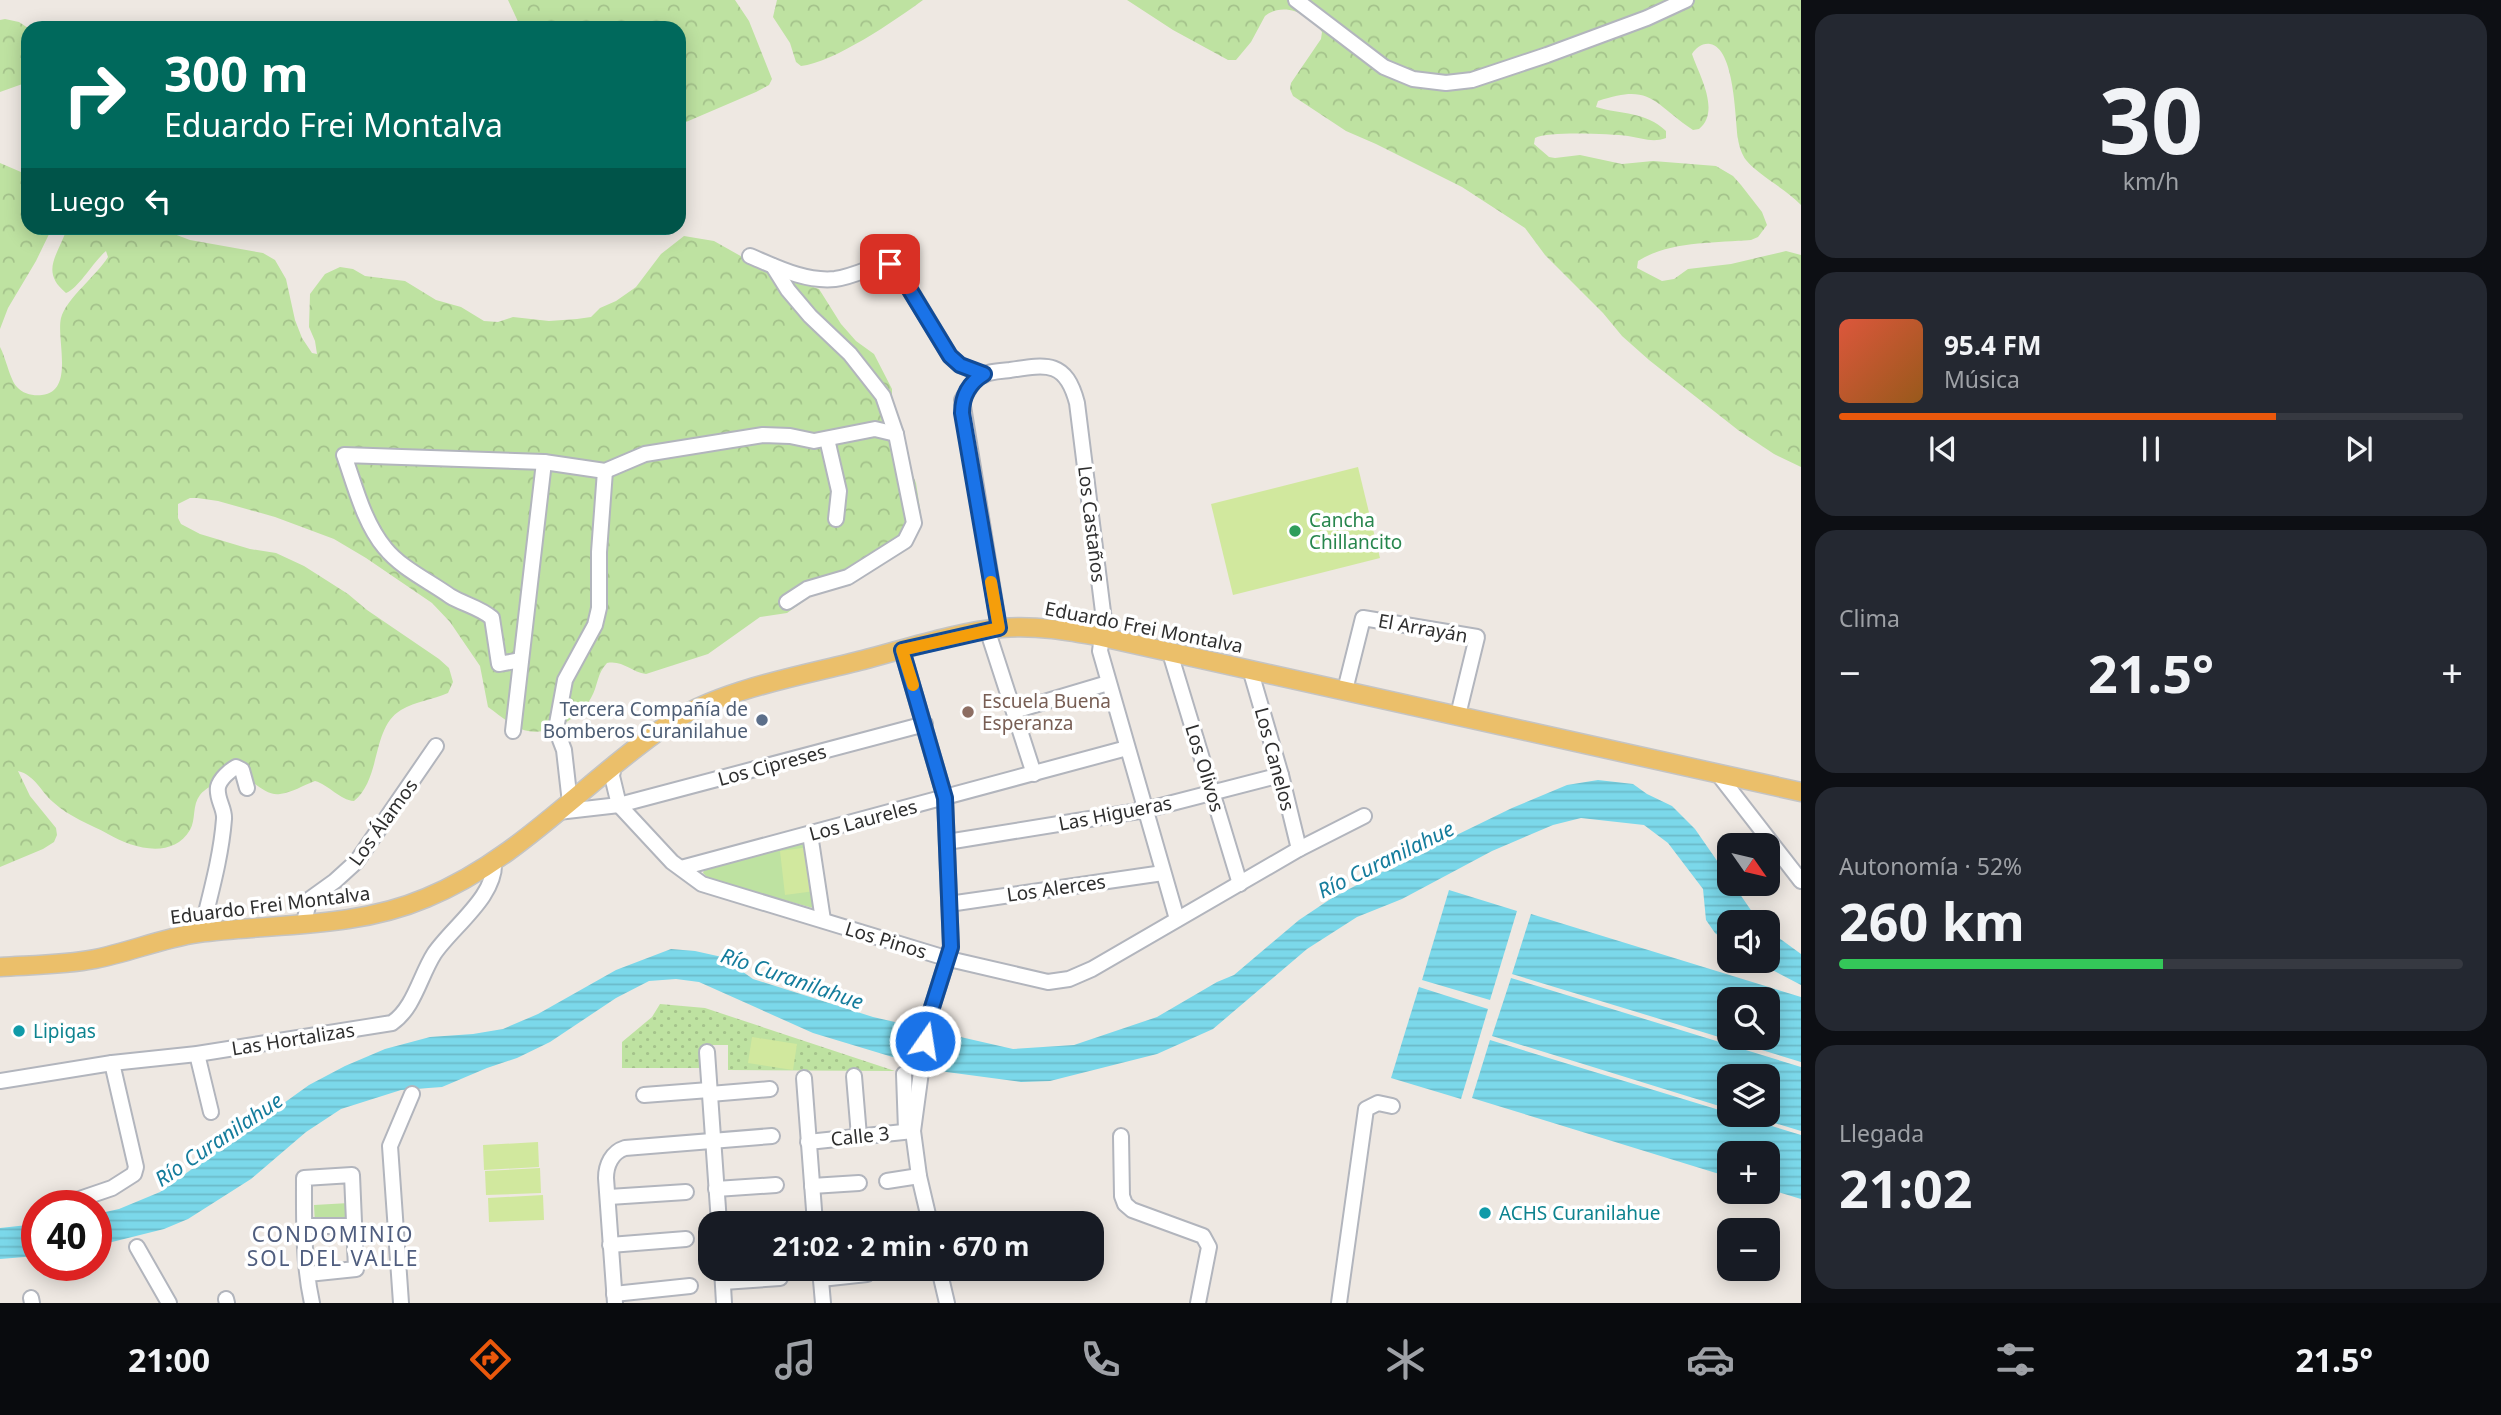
<!DOCTYPE html>
<html lang="es">
<head>
<meta charset="utf-8">
<style>
	body { margin:0; font-family:"Noto Sans",sans-serif; background:#242831; color:#f1f3f6; height:100vh; display:flex; flex-direction:column; font-size:26px; white-space:nowrap }
	* { box-sizing:border-box; margin:0 }
	p { font-size:23px; color:#9ea1a6 }
	.icon { flex:none; width:38px; height:38px; fill:none; stroke:currentColor; stroke-width:2; stroke-linecap:round; stroke-linejoin:round }
	.map { position:relative; flex:1; overflow:hidden }
	.side { display:flex; flex-direction:column; gap:14px; padding:14px; background:#0d0f14; width:700px }
	.side>* { flex:none }
	.banner { position:absolute; left:21px; top:21px; width:665px; height:214px; border-radius:21px; box-shadow:0 4px 18px #0003; background:#00695c; color:#fff; overflow:hidden }
	.needle { width:46px; rotate:124deg }
	.fabs { position:absolute; left:1717px; top:833px; display:grid; gap:14px }
	.fabs a { display:grid; place-items:center; width:63px; height:63px; border-radius:14px; background:#171b24; box-shadow:0 4px 18px #0003; font-size:35px }
	.speed { position:absolute; left:21px; top:1190px; display:flex; gap:14px; font-size:35px; font-weight:700; text-align:center }
	.speed>* { display:grid; place-content:center; width:91px; height:91px; border-radius:50%; background:#171b24; box-shadow:0 4px 18px #0003; line-height:1 }
	.speed .limit { border:10px solid #d22; background:#fff; color:#111 }
	.pin { position:absolute; display:grid; place-items:center; width:60px; height:60px; color:#fff; margin:-30px; border-radius:14px; box-shadow:0 4px 10px #0006 }
	.me { position:absolute; width:77px; margin:-38px; rotate:13deg; stroke-linejoin:round; filter:drop-shadow(0 0 5px #0008) }
	.turn { display:flex; align-items:center; gap:24px; height:147px; padding:0 28px; font-size:32px }
	.turn .icon { width:91px; height:91px; stroke-width:2.5 }
	.turn b { display:block; font-size:49px; line-height:60px }
	.then { display:flex; align-items:center; height:66px; padding:0 28px; background:#0003; gap:14px; font-size:26px }
	.big { font-size:52px; font-weight:700; line-height:1.1 }
	.side .card { flex:1; display:flex; flex-direction:column; justify-content:center; gap:10px; min-width:0; padding:0 24px; border-radius:21px; background:#242831 }
	.side .dial { align-items:center; gap:0 }
	.dial b { font-size:91px; line-height:1 }
	.song { display:flex; align-items:center; gap:21px }
	.cover { width:84px; height:84px; border-radius:10px; background:linear-gradient(135deg,hsl(10 70% 55%),hsl(30 70% 35%)) }
	.played { height:7px; border-radius:4px; background:linear-gradient(90deg,#ea580c 70%,#363941 70%) }
	.keys { display:flex; justify-content:space-around; direction:ltr }
	.heat { display:flex; justify-content:space-between; align-items:center; font-size:38px; direction:ltr }
	.charge { height:10px; border-radius:5px; background:linear-gradient(90deg,#34c759 52%,#363941 0) }
	.trip { position:absolute; left:698px; top:1211px; width:406px; height:70px; border-radius:21px; background:#171b24; box-shadow:0 4px 18px #0003; font-weight:700; line-height:70px; text-align:center }
	.tab-bar { display:flex; height:112px; justify-content:space-around; align-items:center; background:#090b0e; color:#9ea1a6 }
	.tab-bar .icon { width:49px; height:49px }
	.tab-bar .selected { color:#ea580c }
	.tab-bar b { font-size:32px; color:#f1f3f6 }
	main { display:flex; flex:1; min-height:0 }
	.map>svg:first-child { display:block }
</style>
</head>
<body>
<main>
<div class="map">
<svg width="1801" height="1303" viewBox="0 0 1801 1303">
	<defs>
		<pattern id="grass-dots" width="8" height="8" patternUnits="userSpaceOnUse" patternTransform="scale(1.75)"><rect width="8" height="8" fill="#bee2a1"/><path d="M2 2h.1M6 6h.1" fill="none" stroke="#a4c28b" stroke-width="1.8" stroke-linecap="round"/></pattern>
		<pattern id="forest-crowns" width="20" height="18" patternUnits="userSpaceOnUse" patternTransform="scale(1.75)"><rect width="20" height="18" fill="#bee2a1"/><path d="M2 6a3 3 0 1 1 6 0M12 15a3 3 0 1 1 6 0" fill="none" stroke="#a4c28b"/></pattern>
		<pattern id="water-rules" width="6" height="5" patternUnits="userSpaceOnUse" patternTransform="scale(1.75)"><rect width="6" height="5" fill="#7bd8ea"/><path d="M0 2.5h6" fill="none" stroke="#6bbac9"/></pattern>
	</defs>
	<rect width="100%" height="100%" fill="#eee8e2"/>
	<path fill="url(#grass-dots)" d="M660 1004 705 1008 895 1071 728 1070V1045H702L701 1068H622V1042L652 1017Z"/>
	<g fill="url(#forest-crowns)">
		<path d="M508 0H735L749 21 772 79 769 85 756 92 679 125V28H521Z"/>
		<path d="M777 0H923C896 20 833 63 801 66L796 62 790 43 773 17Z"/>
		<path d="M1127 0H1801V205C1786 189 1758 175 1746 160 1742 155 1739 146 1738 139 1735 119 1735 48 1710 44 1702 43 1696 48 1692 54 1699 75 1721 111 1699 129L1693 130C1652 102 1651 83 1598 101L1596 107C1622 115 1645 111 1666 131V138C1653 143 1641 138 1628 136 1610 134 1549 131 1535 138L1534 144 1549 157 1555 158 1580 155 1622 164 1653 161 1716 166 1733 176 1741 185 1762 212 1767 225 1758 237 1751 240C1715 243 1669 241 1638 261L1637 268 1662 281 1674 279 1688 269 1731 264 1786 251 1801 255V467L1774 454 1738 430 1649 360 1622 336 1603 313 1545 255 1525 228 1462 187 1376 144 1346 131 1293 96 1290 89 1291 83 1321 39 1322 32C1310 14 1284 1 1265 16L1251 42 1236 60H1228L1173 30Z"/>
		<path d="M5 19 19 22 28 28V82L0 92V20Z"/>
		<path d="M0 163 28 175V228H52L36 261 8 308 0 329Z"/>
		<path d="M67 228H158L190 240 263 253 275 260 286 279 295 320 302 338 312 353 317 354 315 341 309 327 310 294 325 274 340 267 353 269 365 276 405 281 436 300 461 307 484 321 498 322 513 317 549 321 577 319 591 317 600 308 616 301 636 287 661 254 684 236 714 241 769 272 819 289 841 324 856 341 874 354 892 389V409L903 452 916 483 921 515 918 528 843 584 811 596 787 613 760 617 708 654 646 674C631 672 623 660 607 663 597 673 598 686 591 698 579 719 546 739 521 729 509 724 498 714 488 707L480 666 450 622 432 603 366 558 334 539 275 517 218 501 197 498H190L178 504V518L181 524 200 534 250 549 276 553 304 566 348 594 367 610 439 659 449 668 453 682 448 693C433 700 416 701 401 710 371 728 382 778 354 801 340 800 329 785 315 781 304 785 291 793 280 794 262 797 247 770 232 776 223 779 205 788 200 795 192 805 196 820 190 830 172 860 132 848 108 834 90 824 69 817 53 802 41 792 35 775 18 771L30 796 56 828 57 835 54 842 43 849 0 867V347C6 358 10 380 17 387 23 394 33 396 42 395 75 391 56 339 61 318 66 299 97 275 108 257L106 251C93 262 79 288 66 293 39 271 59 254 67 228Z"/>
	</g>
	<g fill="#bee2a1">
		<path d="M806 840 816 898 813 908 710 880 703 873 705 867Z"/>
		<path d="M349 1203 350 1223 315 1225 314 1205Z"/>
	</g>
	<g fill="#d1e89e">
		<path d="M1358 467 1380 558 1233 595 1211 504Z"/>
		<path d="M809 847 815 891 785 895 780 851Z"/>
		<path d="M752 1037 797 1044 793 1070 748 1063Z"/>
		<path d="M538 1142 539 1167 484 1170 483 1145Z"/>
		<path d="M540 1168 541 1193 486 1195 485 1171Z"/>
		<path d="M543 1195 544 1220 489 1222 488 1198Z"/>
	</g>
	<g fill="url(#water-rules)" fill-rule="evenodd">
		<path d="M1598 780 1633 784 1647 794 1672 806 1695 829 1729 878V884H1733L1759 922H1729V944L1715 933 1706 920 1703 889 1668 843 1644 825 1581 818 1553 825 1492 851 1402 899 1357 917 1307 949 1213 1029 1157 1054 1050 1081 1021 1082 939 1071 813 1033 699 982 676 979 649 981 616 998 550 1042 517 1058 487 1068 442 1087 401 1090 341 1109 306 1132 251 1179 188 1219 164 1229 96 1246V1214L119 1209 160 1192 309 1085 345 1066 385 1049 430 1037 473 1034 503 1029 538 1014 616 970 671 949 695 951 722 957 753 979 873 1017 1013 1049 1074 1045 1157 1017 1217 982 1234 975 1299 920 1332 898 1395 865 1512 808 1567 785Z"/>
		<path d="M1449 890 1517 911 1490 1000 1422 980Z"/>
		<path d="M1531 914 1801 997V1062L1512 974ZM1729 999H1768V1038H1729Z"/>
		<path d="M1768 930 1801 954V985L1755 961H1768Z"/>
		<path d="M1511 978 1801 1067V1131L1748 1115H1768V1076H1729V1109L1492 1036Z"/>
		<path d="M1419 987 1488 1009 1461 1099 1391 1078Z"/>
		<path d="M1490 1040 1801 1135V1199L1768 1189V1153H1729V1177L1472 1098Z"/>
		<path d="M37 1224V1256L0 1259V1228Z"/>
	</g>
	<g fill="none" stroke-linecap="round" stroke-linejoin="round">
		<g stroke="#b2b5bd" stroke-width="18">
			<g id="minor">
				<path d="M1296 0 1384 67 1413 79 1446 83 1472 80 1547 55 1647 18 1686 0"/>
				<path d="M750 256C776 267 805 282 835 279 851 277 867 269 882 264H890L900 273 950 356 960 365 984 375"/>
				<path d="M773 266 788 290 810 316 850 354 883 396 896 434 914 523 905 541 848 577 807 589 787 602"/>
				<path d="M827 439 839 491 836 519"/>
				<path d="M999 628 962 400C967 393 971 383 978 378 986 371 1000 371 1010 370 1048 364 1066 361 1077 403L1104 620 1100 651 1177 919"/>
				<path d="M987 629 1034 774"/>
				<path d="M902 650 945 798 951 947 928 1020 913 1131 919 1176 930 1223"/>
				<path d="M1170 653 1240 884"/>
				<path d="M521 660 499 664 492 618C481 608 463 604 450 596 429 581 401 568 385 548 364 523 355 486 344 455L544 462 605 471 645 454 763 435 790 436 814 441 875 429 896 434"/>
				<path d="M1250 669 1281 775 1299 849"/>
				<path d="M1345 690 1363 618 1477 637 1458 715"/>
				<path d="M1014 711 1108 683"/>
				<path d="M513 731 544 462"/>
				<path d="M614 766 612 776 619 805"/>
				<path d="M1718 774 1801 881"/>
				<path d="M570 803 564 750 556 729 565 680 595 625 599 608V552L605 471"/>
				<path d="M619 805 672 862 702 884 949 959 1048 982 1069 979 1092 969 1299 849 1364 816"/>
				<path d="M558 812 619 805 925 724"/>
				<path d="M810 834 823 920"/>
				<path d="M947 842 1145 810 1281 775"/>
				<path d="M681 868 1127 748"/>
				<path d="M949 904 1163 873"/>
				<path d="M303 925 310 899 335 881 357 861 436 746"/>
				<path d="M201 933C210 895 221 858 224 819 225 808 216 799 218 787 220 779 229 771 236 767L242 770 247 788"/>
				<path d="M707 1052 719 1223"/>
				<path d="M197 1054 211 1112"/>
				<path d="M904 1074 906 1130"/>
				<path d="M854 1076 859 1136"/>
				<path d="M804 1078 815 1223"/>
				<path d="M0 1081 112 1063 197 1054 392 1023C414 1008 420 976 434 954 452 927 497 896 494 861"/>
				<path d="M710 1094 770 1089"/>
				<path d="M644 1095 709 1090"/>
				<path d="M1121 1136 1122 1196 1125 1204 1132 1210 1203 1236 1209 1247 1198 1303"/>
				<path d="M808 1142 913 1131"/>
				<path d="M887 1181 919 1176"/>
				<path d="M812 1186 859 1183"/>
				<path d="M716 1189 776 1185"/>
				<path d="M609 1197 686 1192"/>
				<path d="M68 1203 112 1188 134 1174 136 1167 112 1063"/>
				<path d="M305 1226H354"/>
				<path d="M610 1245 686 1239"/>
				<path d="M137 1247 169 1303"/>
				<path d="M722 1269 724 1303"/>
				<path d="M820 1269 823 1303"/>
				<path d="M939 1269 947 1303"/>
				<path d="M895 1272 938 1269"/>
				<path d="M308 1274 356 1269 352 1175 304 1178C304 1219 303 1263 312 1303"/>
				<path d="M821 1279 867 1274"/>
				<path d="M723 1282 780 1278"/>
				<path d="M614 1294 690 1286"/>
				<path d="M31 1298 32 1303"/>
				<path d="M226 1299 227 1303"/>
				<path d="M401 1303 390 1146 412 1094"/>
				<path d="M615 1303 606 1178C606 1165 612 1152 625 1148L772 1136"/>
				<path d="M1339 1303 1366 1109 1378 1103 1392 1106"/>
			</g>
		</g>
		<g stroke="#c4c4c4" stroke-width="21">
			<path id="major" d="M0 967C31 965 64 965 95 959 130 952 163 938 198 933 275 923 353 929 426 898 519 860 585 781 667 725 720 689 801 676 863 660 905 649 960 631 1002 628 1036 625 1069 631 1102 637L1801 792"/>
		</g>
		<use href="#minor" stroke="#fff" stroke-width="14"/>
		<use href="#major" stroke="#ebbf6a" stroke-width="18"/>
	</g>
	<g fill="none" stroke-linecap="round" stroke-linejoin="round">
		<g stroke="#114b97" stroke-width="18">
			<path id="route" d="M890 264 896 267 950 356 960 365 984 374C969 383 962 397 962 413L999 628 902 650 945 798 951 947 928 1020 925 1041"/>
		</g>
		<use href="#route" stroke="#1a73e8" stroke-width="12"/>
		<path stroke="#f59e0b" stroke-width="12" d="M913 685 902 650 999 628 991 582"/>
	</g>
	<circle fill="#2e9e5b" stroke="#fff" stroke-width="2.5" cx="1295" cy="531" r="7"/>
	<circle fill="#8d6e63" stroke="#fff" stroke-width="2.5" cx="968" cy="712" r="7"/>
	<circle fill="#5c6f8a" stroke="#fff" stroke-width="2.5" cx="762" cy="720" r="7"/>
	<g fill="#0f9aa8" stroke="#fff" stroke-width="2.5">
		<circle cx="19" cy="1031" r="7"/>
		<circle cx="1485" cy="1213" r="7"/>
	</g>
	<g text-anchor="middle" stroke-width="7" stroke-linejoin="round" paint-order="stroke">
		<g font-size="19" fill="#27864d" stroke="#fff" text-anchor="start">
			<text x="1309" y="527">Cancha<tspan x="1309" dy="22">Chillancito</tspan></text>
		</g>
		<g font-size="19" fill="#2e2e2e" stroke="#fff">
			<text transform="translate(1092 524) rotate(83)" y="7">Los Castaños</text>
			<text transform="translate(1144 627) rotate(11)" y="7">Eduardo Frei Montalva</text>
			<text transform="translate(1423 628) rotate(10)" y="7">El Arrayán</text>
			<text transform="translate(1275 759) rotate(75)" y="7">Los Canelos</text>
			<text transform="translate(772 765) rotate(-15)" y="7">Los Cipreses</text>
			<text transform="translate(1205 768) rotate(73)" y="7">Los Olivos</text>
			<text transform="translate(1115 813) rotate(-11)" y="7">Las Higueras</text>
			<text transform="translate(863 820) rotate(-15)" y="7">Los Laureles</text>
			<text transform="translate(383 822) rotate(-54)" y="7">Los Álamos</text>
			<text transform="translate(1056 888) rotate(-8)" y="7">Los Alerces</text>
			<text transform="translate(270 905) rotate(-7)" y="7">Eduardo Frei Montalva</text>
			<text transform="translate(886 940) rotate(17)" y="7">Los Pinos</text>
			<text transform="translate(293 1039) rotate(-9)" y="7">Las Hortalizas</text>
			<text transform="translate(860 1136) rotate(-6)" y="7">Calle 3</text>
		</g>
		<g font-size="19" fill="#785e54" stroke="#fff" text-anchor="start">
			<text x="982" y="708">Escuela Buena<tspan x="982" dy="22">Esperanza</tspan></text>
		</g>
		<g font-size="19" fill="#4e5e75" stroke="#fff" text-anchor="end">
			<text x="748" y="716">Tercera Compañía de<tspan x="748" dy="22">Bomberos Curanilahue</tspan></text>
		</g>
		<g font-size="19" fill="#0d838f" stroke="#fff" text-anchor="start">
			<text x="33" y="1038">Lipigas</text>
			<text x="1499" y="1220">ACHS Curanilahue</text>
		</g>
		<g font-size="21" font-style="italic" fill="#147c9c" stroke="#fff">
			<text transform="translate(1386 860) rotate(-26)" y="7">Río Curanilahue</text>
			<text transform="translate(792 979) rotate(19)" y="7">Río Curanilahue</text>
			<text transform="translate(219 1140) rotate(-34)" y="7">Río Curanilahue</text>
		</g>
		<g font-size="21" letter-spacing="2" fill="#4f5d7e" stroke="#fff">
			<text x="333" y="1242">CONDOMINIO<tspan x="333" dy="24">SOL DEL VALLE</tspan></text>
		</g>
	</g>
</svg>
<div class="fabs">
<a><svg class="needle" viewBox="-14 -14 28 28"><path d="M0-13l5 13h-10z" fill="#e53935"/><path d="M0 13l5-13h-10z" fill="#9ea1a6"/></svg></a>
<a><svg class="icon" aria-label="sound" viewBox="0 0 24 24"><path d="M4 9h4l5-4v14l-5-4H4zM17 9q2 3 0 6"/></svg></a>
<a><svg class="icon" aria-label="search" viewBox="0 0 24 24"><circle cx="10" cy="10" r="6"/><path d="M15 15l6 6"/></svg></a>
<a><svg class="icon" aria-label="layers" viewBox="0 0 24 24"><path d="M12 4l9 5-9 5-9-5zM3 14l9 5 9-5"/></svg></a>
<a>+</a>
<a>−</a>
</div>
<div class="speed"><div class="limit">40</div></div>
<div class="pin" style="left:890px;top:264px;background:#d93025"><svg class="icon" aria-label="arrive" viewBox="0 0 24 24"><path d="M6 21V4h12l-3 4 3 4H6"/></svg></div>
<svg class="me" style="left:925px;top:1041px" viewBox="-20 -20 40 40"><circle r="17" fill="#1a73e8" stroke="#fff" stroke-width="3"/><path d="M0-11L8 9 0 5-8 9z" fill="#fff"/></svg>
<div class="trip">21:02 · 2 min · 670 m</div>
<div class="banner">
<div class="turn"><svg class="icon" aria-label="right" viewBox="0 0 24 24"><path d="M7 20v-9h11M14 6l5 5-5 5"/></svg><div><b>300 m</b>Eduardo Frei Montalva</div></div>
<div class="then">Luego<svg class="icon" aria-label="left" viewBox="0 0 24 24"><path d="M17 20v-9H6M10 6l-5 5 5 5"/></svg></div>
</div>
</div>
<section class="side">
<div class="card dial"><b>30</b><p>km/h</p></div>
<div class="card">
<div class="song"><i class="cover"></i><div><b>95.4 FM</b><p>Música</p></div></div>
<div class="played"></div>
<div class="keys"><svg class="icon" aria-label="previous" viewBox="0 0 24 24"><path d="M18 5L8 12l10 7zM5 5v14"/></svg><svg class="icon" aria-label="pause" viewBox="0 0 24 24"><path d="M8 5v14M16 5v14"/></svg><svg class="icon" aria-label="next" viewBox="0 0 24 24"><path d="M6 5l10 7-10 7zM19 5v14"/></svg></div>
</div>
<div class="card"><p>Clima</p>
<div class="heat"><a>−</a><b class="big">21.5°</b><a>+</a></div>
</div>
<div class="card"><p>Autonomía · 52%</p><b class="big">260 km</b><div class="charge"></div></div>
<div class="card"><p>Llegada</p><b class="big">21:02</b></div>
</section>
</main>
<nav class="tab-bar">
<b>21:00</b>
<svg class="icon selected" aria-label="directions" viewBox="0 0 24 24"><path d="M12 3l9 9-9 9-9-9zM9 14v-3h6M13 9l2 2-2 2"/></svg>
<svg class="icon" aria-label="music" viewBox="0 0 24 24"><path d="M9 18V5l10-2v13"/><circle cx="6" cy="18" r="3"/><circle cx="16" cy="16" r="3"/></svg>
<svg class="icon" aria-label="phone" viewBox="0 0 24 24"><path d="M5 4h4l2 5-3 2q2 4 5 5l2-3 5 2v4C11 20 4 13 5 4z"/></svg>
<svg class="icon" aria-label="climate" viewBox="0 0 24 24"><path d="M12 3v18M4 7l16 10M4 17L20 7"/></svg>
<svg class="icon" aria-label="car" viewBox="0 0 24 24"><path d="M5 17H2v-5l4-1 3-4h7l3 4 3 1v5h-3M9 17h6M6 11h13"/><circle cx="7" cy="17" r="2"/><circle cx="17" cy="17" r="2"/></svg>
<svg class="icon" aria-label="filters" viewBox="0 0 24 24"><path d="M4 7h16M4 17h16"/><circle cx="9" cy="7" r="2"/><circle cx="15" cy="17" r="2"/></svg>
<b>21.5°</b>
</nav>
</body>
</html>
